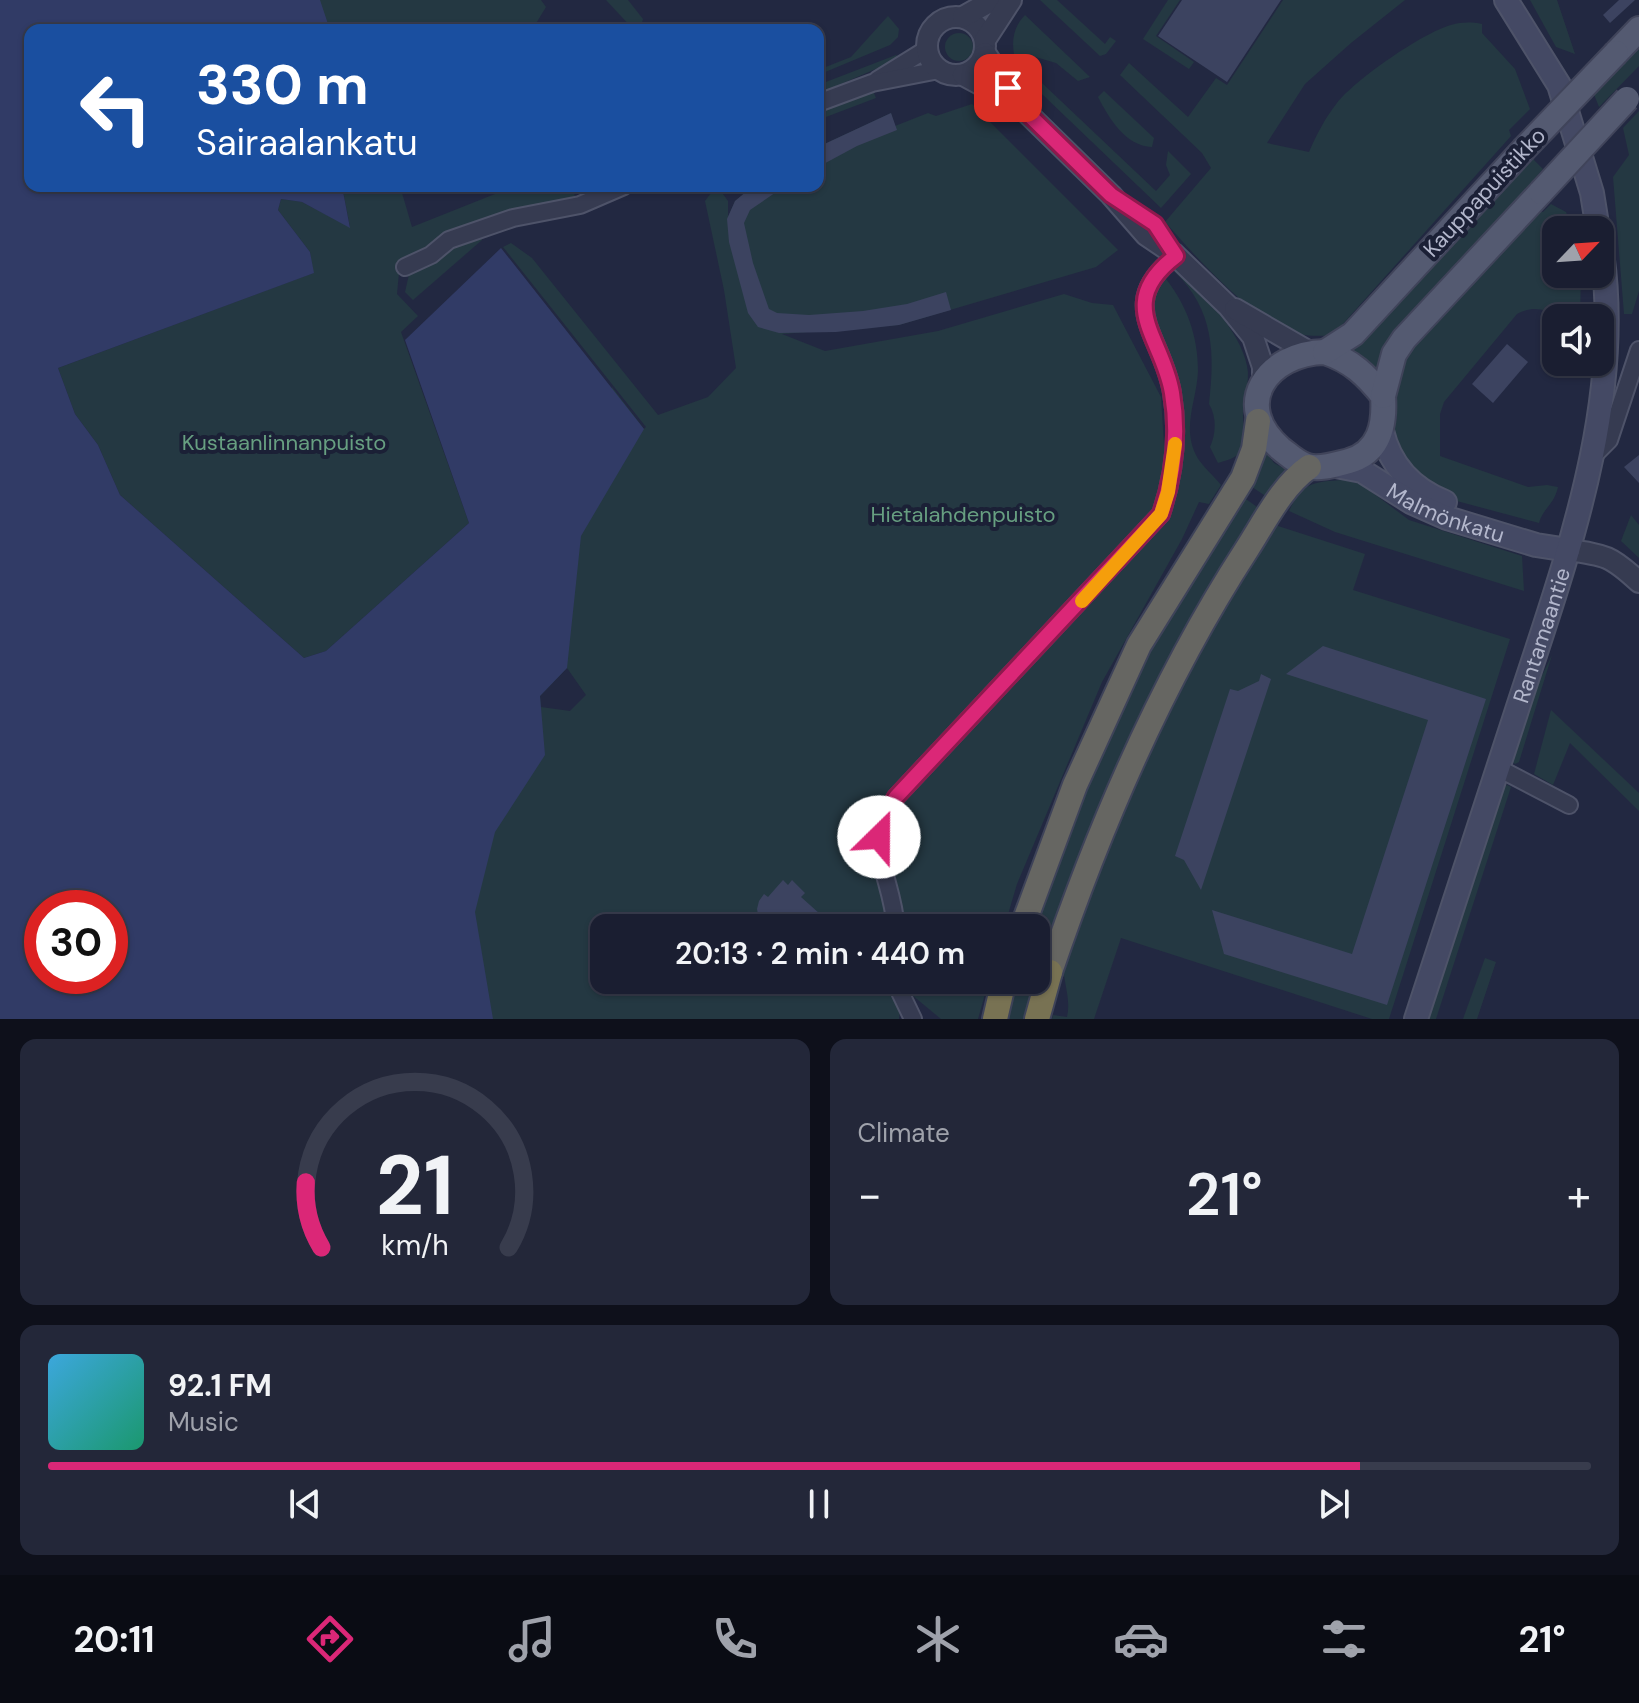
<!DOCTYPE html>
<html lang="en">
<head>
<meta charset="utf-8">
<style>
	body { margin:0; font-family:"DM Sans",sans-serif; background:#232739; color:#f1f3f6; height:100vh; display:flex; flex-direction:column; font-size:30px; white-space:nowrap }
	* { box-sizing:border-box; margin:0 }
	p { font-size:26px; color:#9fa2ab }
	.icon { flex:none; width:44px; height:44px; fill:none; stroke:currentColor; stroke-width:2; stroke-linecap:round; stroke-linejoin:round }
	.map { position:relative; height:1019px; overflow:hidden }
	.details { display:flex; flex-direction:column; gap:20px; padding:20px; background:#0e101b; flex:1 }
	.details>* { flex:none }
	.top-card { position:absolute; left:24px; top:24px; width:800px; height:168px; border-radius:16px; box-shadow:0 2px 6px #0004,0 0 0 2px #383c4d; background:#1a4fa0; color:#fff; overflow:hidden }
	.needle { width:52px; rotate:65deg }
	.fabs { position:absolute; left:1542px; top:216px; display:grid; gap:16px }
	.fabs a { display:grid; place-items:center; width:72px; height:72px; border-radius:16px; background:#1a1e31; box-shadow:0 2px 6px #0004,0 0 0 2px #383c4d; font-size:40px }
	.speed { position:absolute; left:24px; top:890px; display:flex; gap:16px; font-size:40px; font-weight:700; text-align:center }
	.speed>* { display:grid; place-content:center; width:104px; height:104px; border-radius:50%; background:#1a1e31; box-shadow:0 2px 6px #0004,0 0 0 2px #383c4d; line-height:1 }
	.speed .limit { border:12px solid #d22; background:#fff; color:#111 }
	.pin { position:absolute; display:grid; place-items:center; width:68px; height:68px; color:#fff; margin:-34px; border-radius:16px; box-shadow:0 4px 12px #0006 }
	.me { position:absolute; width:88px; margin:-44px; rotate:23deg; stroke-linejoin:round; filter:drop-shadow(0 0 6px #0008) }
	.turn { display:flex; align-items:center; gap:28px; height:168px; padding:0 40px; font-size:36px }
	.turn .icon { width:104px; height:104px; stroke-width:2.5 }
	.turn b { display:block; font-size:56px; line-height:68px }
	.big { font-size:60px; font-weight:600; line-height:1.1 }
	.details .tile { flex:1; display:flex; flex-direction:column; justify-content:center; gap:12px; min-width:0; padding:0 28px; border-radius:16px; background:#232739 }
	.details .dial { align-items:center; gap:0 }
	.dial svg { height:208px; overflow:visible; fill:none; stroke:#383c4d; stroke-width:7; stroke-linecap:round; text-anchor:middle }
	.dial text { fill:#f1f3f6; stroke:none }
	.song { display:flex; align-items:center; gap:24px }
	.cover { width:96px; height:96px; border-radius:12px; background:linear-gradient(135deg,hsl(200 70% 55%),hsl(160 70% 35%)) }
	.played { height:8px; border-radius:4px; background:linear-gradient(90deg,#db2777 85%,#383c4d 85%) }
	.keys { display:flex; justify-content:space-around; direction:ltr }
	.heat { display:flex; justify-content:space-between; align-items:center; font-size:44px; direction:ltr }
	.details .tiles { flex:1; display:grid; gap:20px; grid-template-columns:1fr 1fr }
	.tile:last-child { grid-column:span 2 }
	.trip { position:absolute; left:590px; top:914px; width:460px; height:80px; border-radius:16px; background:#1a1e31; box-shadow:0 2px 6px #0004,0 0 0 2px #383c4d; font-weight:600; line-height:80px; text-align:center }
	.dock { display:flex; height:128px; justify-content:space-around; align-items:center; background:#0a0c14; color:#9fa2ab }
	.dock .icon { width:56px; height:56px }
	.dock .active { color:#db2777 }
	.dock b { font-size:36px; color:#f1f3f6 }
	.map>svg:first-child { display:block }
</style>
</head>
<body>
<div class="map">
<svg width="1639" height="1019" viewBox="0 0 1639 1019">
	<rect width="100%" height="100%" fill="#222841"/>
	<g fill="#243842" fill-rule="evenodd">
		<path d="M274 0H541L546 7 532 30H292Z"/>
		<path d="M606 0H628L643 19 640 30H634Z"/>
		<path d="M1040 0H1057L1105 44 1110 37 1116 41 1106 54 1100 56Z"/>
		<path d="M1168 0H1180L1156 36 1194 62 1189 69 1143 39Z"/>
		<path d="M1283 0H1405L1351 43 1305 84 1267 143 1309 152C1317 134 1325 118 1337 103 1355 80 1422 33 1451 25 1462 22 1471 22 1482 24V33L1515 69 1530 109 1509 130 1511 136 1333 335C1315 337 1296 336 1279 327 1236 302 1198 259 1165 222L1211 168 1202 153 1120 75 1129 63 1188 117 1216 78 1227 85Z"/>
		<path d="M1530 0H1557L1575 54 1556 47Z"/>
		<path d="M1025 15 1090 77 1078 81 1056 63 1032 56 1023 65 1156 191 1170 175 1166 165 1168 151 1191 174 1161 208 1020 73C1011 53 1009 31 1025 15Z"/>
		<path d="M888 16 899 29 898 37 890 45 818 75V70L851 57Z"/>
		<circle cx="959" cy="47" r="14"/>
		<path d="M1639 43V66L1599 107 1593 92Z"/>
		<path d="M896 55 901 58 818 94V85Z"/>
		<path d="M873 91 876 98 818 120V112Z"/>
		<path d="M1104 91 1154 138 1152 147C1125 146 1109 118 1098 97Z"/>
		<path d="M972 104 1118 250 1096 267 899 325 782 334 825 351 938 331 1064 294 1092 303 1113 305 1161 397 1165 462 1179 476 1180 462 1150 299 1162 279H1166C1187 306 1198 336 1198 371 1197 400 1181 428 1197 457 1203 467 1214 476 1221 485L1209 504 1199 502 1182 539 1102 682 1017 884 1004 928H604V980H893L900 1010 899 1019H450L462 831 612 387 644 429 646 427 503 247 511 243 532 258 658 415 708 397 736 368 724 290 705 201 711 193 723 194 728 201V217L735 201 753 186H818V147L891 113 895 126 928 113 936 116ZM567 668 586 695 570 711 541 707 540 696Z"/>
		<path d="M1639 111V291L1632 314H1624L1613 177 1629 155 1623 128Z"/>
		<path d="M1533 159 1543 169 1392 344 1377 376 1351 352 1392 305Z"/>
		<path d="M342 186H400L412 227 515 186H571L575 196 456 231 400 262 397 294 418 316 401 332 469 523 326 651 304 658 120 495 98 445 75 414 58 368 313 273 310 252 278 210 281 199 302 202 350 227Z"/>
		<path d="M1551 204 1566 212 1572 230H1556V274H1581L1580 318C1556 318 1541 301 1517 314L1444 402 1440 414V456L1528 487 1547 485 1558 487C1554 505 1543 508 1539 523L1453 500 1424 486 1392 440 1397 417V389L1408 342 1532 210 1543 212Z"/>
		<path d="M482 236V240L413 300 405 292 410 270 453 243Z"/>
		<path d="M1175 265C1200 289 1241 332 1247 366 1251 382 1242 400 1243 416 1244 446 1251 454 1218 463L1210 447C1216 434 1217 417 1209 404 1215 353 1214 310 1175 272Z"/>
		<path d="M1264 450 1274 463 1287 470 1267 497 1252 487 1259 471Z"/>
		<path d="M1343 480 1361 484 1409 520 1522 556 1524 591 1335 532 1289 511C1303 482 1313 482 1343 480Z"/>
		<path d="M1243 497 1260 509C1221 564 1189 623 1159 683 1116 767 1078 852 1049 942L1041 946 1036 945V928H1033L1102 746 1159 636Z"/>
		<path d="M1631 515 1639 525V558L1621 541Z"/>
		<path d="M1275 525 1365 554 1353 590 1510 639 1389 1019H1372L1121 938 1094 1019H1052L1053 1015 1067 1017C1071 1000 1064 984 1063 965L1126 795 1206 636Z"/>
		<path d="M1552 655 1519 762 1515 764 1511 761 1527 706Z"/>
		<path d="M1551 710 1639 793V811L1570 743 1553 785 1534 774Z"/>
		<path d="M1507 785 1511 787 1436 1019H1424L1502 787Z"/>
		<path d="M1485 958 1496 962 1477 1019H1463Z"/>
		<path d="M909 980H989L978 1019H941L912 995Z"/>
		<path d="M1016 980 1033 987 1025 1019H1006Z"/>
	</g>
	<path fill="#313b66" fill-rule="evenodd" d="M0 0H320L330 30H30V186H342L350 228 302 202 281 199 278 210 310 252 314 273 58 368 75 414 98 445 120 495 304 658 326 651 469 523 405 340 501 248 644 429 581 536 567 668 540 696 545 755 495 832 475 912 493 1019H0ZM42 908H110V976H42Z"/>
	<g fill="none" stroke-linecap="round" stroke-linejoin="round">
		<path stroke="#313b66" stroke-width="4" d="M539 30H541"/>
	</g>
	<g fill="#3c4360">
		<path d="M1182 0H1281L1227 82 1158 36Z"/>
		<path d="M1619 0H1635L1610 23 1603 15Z"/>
		<path d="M891 113 897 130 857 146 818 167V147Z"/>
		<path d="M753 186H785L750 210 744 223 753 263 769 309 777 313 809 315 863 311 907 304 946 292 951 310 899 325 836 332 779 333 758 327 748 313 729 242 727 219 735 201Z"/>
		<path d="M1507 344 1528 362 1493 403 1472 384Z"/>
		<path d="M1639 455V483L1624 467Z"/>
		<path d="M1323 646 1486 699 1387 1005 1224 954 1212 910 1352 954 1428 720 1286 674Z"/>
		<path d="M1261 674 1271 679 1201 890 1184 860 1175 856 1230 689 1238 691 1259 681Z"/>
		<path d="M783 880 788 885 792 880 805 893 801 897 820 914 807 928H763L760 924 757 909 759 901 764 894 768 897Z"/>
	</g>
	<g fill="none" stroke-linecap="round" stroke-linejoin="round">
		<g stroke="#4e5369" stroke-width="20">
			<g id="minor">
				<path d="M877 80 927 49"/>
				<path d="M818 103 872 83 939 70"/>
				<path d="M405 267 431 255 449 240 513 218 580 205 624 186"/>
				<path d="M1592 457 1609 440 1639 350"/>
				<path d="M1498 768 1569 805"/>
				<path d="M896 928C891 870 864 857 896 797L1161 514C1174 475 1179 434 1172 393 1163 336 1113 304 1176 256"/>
				<path d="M900 980V992L913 1019"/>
			</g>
		</g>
		<g stroke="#4e5369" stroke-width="24">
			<g id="tertiary">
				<circle cx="956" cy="46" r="29"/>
				<path d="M963 17 993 0"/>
				<path d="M985 40 1011 0"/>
				<path d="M985 53 1021 107 1111 195 1146 235 1174 254 1228 306 1253 337 1263 367V379"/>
				<path d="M963 75 1015 103"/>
				<path d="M1235 309 1311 353"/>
				<path d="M1568 550C1606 555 1611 556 1639 582"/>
			</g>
		</g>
		<g stroke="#4e5369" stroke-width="26">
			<g id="secondary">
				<path d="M1506 0 1559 85 1592 193 1598 230"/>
				<path d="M1382 431C1390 465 1412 489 1445 502"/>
				<path id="s1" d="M1331 465 1362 471 1411 502 1447 518 1536 545 1568 550"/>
				<path id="s2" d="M1416 1019C1449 917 1482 815 1516 713 1564 565 1628 398 1600 240"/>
			</g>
		</g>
		<g stroke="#40445a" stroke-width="28">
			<g id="primary">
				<path d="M1616 53 1639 29"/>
				<path d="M1325 352C1352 361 1366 375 1383 396 1385 424 1380 452 1349 461 1337 464 1320 470 1307 466 1297 463 1289 455 1281 449 1230 405 1267 353 1325 352Z"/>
				<path d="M1325 352 1353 334 1523 150"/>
				<path d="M1383 396 1394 354 1404 339 1541 192"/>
			</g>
		</g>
		<g stroke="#3e4359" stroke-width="28">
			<g id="trunk">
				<path d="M1022 928 1075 785 1139 645 1243 478 1254 449 1258 421"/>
				<path d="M1050 972C1100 824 1162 680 1247 549 1265 521 1282 486 1309 467"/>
			</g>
		</g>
		<g stroke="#3e4359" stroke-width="28">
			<g id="motorway">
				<path d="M995 1019 1004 980"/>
				<path d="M1037 1019 1050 972"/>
			</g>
		</g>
		<use href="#minor" stroke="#363b51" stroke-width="16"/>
		<use href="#tertiary" stroke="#363b51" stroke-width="20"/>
		<use href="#secondary" stroke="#444964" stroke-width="22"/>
		<use href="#primary" stroke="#545a71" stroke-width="24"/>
		<use href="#trunk" stroke="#666662" stroke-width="24"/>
		<use href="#motorway" stroke="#787253" stroke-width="24"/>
		<g stroke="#40445a" stroke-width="28" stroke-linecap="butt">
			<g id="primary-bridge">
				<path d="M1523 150 1616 53"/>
				<path d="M1541 192 1627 99"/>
			</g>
		</g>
		<use href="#primary-bridge" stroke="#545a71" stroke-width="24"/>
	</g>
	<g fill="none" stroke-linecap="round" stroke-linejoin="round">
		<g stroke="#8e194d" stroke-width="20">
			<path id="route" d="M879 837 883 820 896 797 1161 514C1174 475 1179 434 1172 393 1163 337 1113 304 1176 256L1155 224 1111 195 1021 107 1008 88"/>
		</g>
		<use href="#route" stroke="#db2777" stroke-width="14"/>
		<path stroke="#f59e0b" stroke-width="14" d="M1082 601 1161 514 1168 492 1175 444"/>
	</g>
	<g text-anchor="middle" stroke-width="8" stroke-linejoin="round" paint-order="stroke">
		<g font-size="22" fill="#b3b7cc" stroke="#1b2036">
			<text transform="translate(1484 192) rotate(-47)" y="8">Kauppapuistikko</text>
			<text dy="8" stroke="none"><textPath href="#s1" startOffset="126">Malmönkatu</textPath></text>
			<text dy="8" stroke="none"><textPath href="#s2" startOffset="404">Rantamaantie</textPath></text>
		</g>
		<g font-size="22" fill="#679f81" stroke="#1b2036">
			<text x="284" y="450">Kustaanlinnanpuisto</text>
			<text x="963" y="522">Hietalahdenpuisto</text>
		</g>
	</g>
</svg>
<div class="fabs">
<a><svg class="needle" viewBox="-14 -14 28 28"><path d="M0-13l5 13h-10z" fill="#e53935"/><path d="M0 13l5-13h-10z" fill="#9fa2ab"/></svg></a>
<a><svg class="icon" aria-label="sound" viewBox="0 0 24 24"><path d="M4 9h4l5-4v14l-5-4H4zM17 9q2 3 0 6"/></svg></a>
</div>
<div class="speed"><div class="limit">30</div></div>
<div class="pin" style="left:1008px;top:88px;background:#d93025"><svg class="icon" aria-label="arrive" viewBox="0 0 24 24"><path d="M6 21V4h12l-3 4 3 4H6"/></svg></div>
<svg class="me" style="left:879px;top:837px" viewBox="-20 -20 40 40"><circle r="19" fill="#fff"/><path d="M0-13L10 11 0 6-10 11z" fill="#db2777"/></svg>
<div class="trip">20:13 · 2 min · 440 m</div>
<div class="top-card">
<div class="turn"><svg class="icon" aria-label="left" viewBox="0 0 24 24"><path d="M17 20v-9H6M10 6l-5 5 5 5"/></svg><div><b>330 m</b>Sairaalankatu</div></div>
</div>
</div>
<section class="details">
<div class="tiles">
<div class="tile dial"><svg viewBox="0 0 100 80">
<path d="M14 69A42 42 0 1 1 86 69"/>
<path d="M14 69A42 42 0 0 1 8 44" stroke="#db2777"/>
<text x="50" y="56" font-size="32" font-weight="700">21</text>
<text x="50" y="72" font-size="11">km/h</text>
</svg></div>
<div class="tile"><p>Climate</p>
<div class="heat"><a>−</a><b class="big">21°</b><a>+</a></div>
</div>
<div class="tile">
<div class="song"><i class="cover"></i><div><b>92.1 FM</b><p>Music</p></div></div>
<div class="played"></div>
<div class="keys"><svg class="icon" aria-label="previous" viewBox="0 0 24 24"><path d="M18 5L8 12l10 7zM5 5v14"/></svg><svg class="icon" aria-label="pause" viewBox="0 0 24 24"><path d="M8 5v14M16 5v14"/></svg><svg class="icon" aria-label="next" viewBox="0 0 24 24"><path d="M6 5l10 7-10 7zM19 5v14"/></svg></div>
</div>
</div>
</section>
<nav class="dock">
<b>20:11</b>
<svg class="icon active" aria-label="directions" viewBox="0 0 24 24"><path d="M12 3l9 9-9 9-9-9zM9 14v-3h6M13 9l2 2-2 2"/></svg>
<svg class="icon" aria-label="music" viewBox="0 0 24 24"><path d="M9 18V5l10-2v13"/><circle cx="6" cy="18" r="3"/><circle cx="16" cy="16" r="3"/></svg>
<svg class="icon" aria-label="phone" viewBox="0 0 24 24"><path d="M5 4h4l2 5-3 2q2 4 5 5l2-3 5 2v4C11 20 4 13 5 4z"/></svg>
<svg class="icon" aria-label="climate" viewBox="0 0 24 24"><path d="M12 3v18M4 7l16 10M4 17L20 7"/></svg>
<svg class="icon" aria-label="car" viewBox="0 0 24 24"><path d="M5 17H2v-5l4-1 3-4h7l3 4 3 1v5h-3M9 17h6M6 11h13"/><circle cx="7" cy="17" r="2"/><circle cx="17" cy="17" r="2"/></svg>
<svg class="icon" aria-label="filters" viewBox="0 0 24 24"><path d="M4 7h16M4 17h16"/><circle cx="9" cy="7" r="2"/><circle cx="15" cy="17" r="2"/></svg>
<b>21°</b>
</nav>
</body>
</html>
